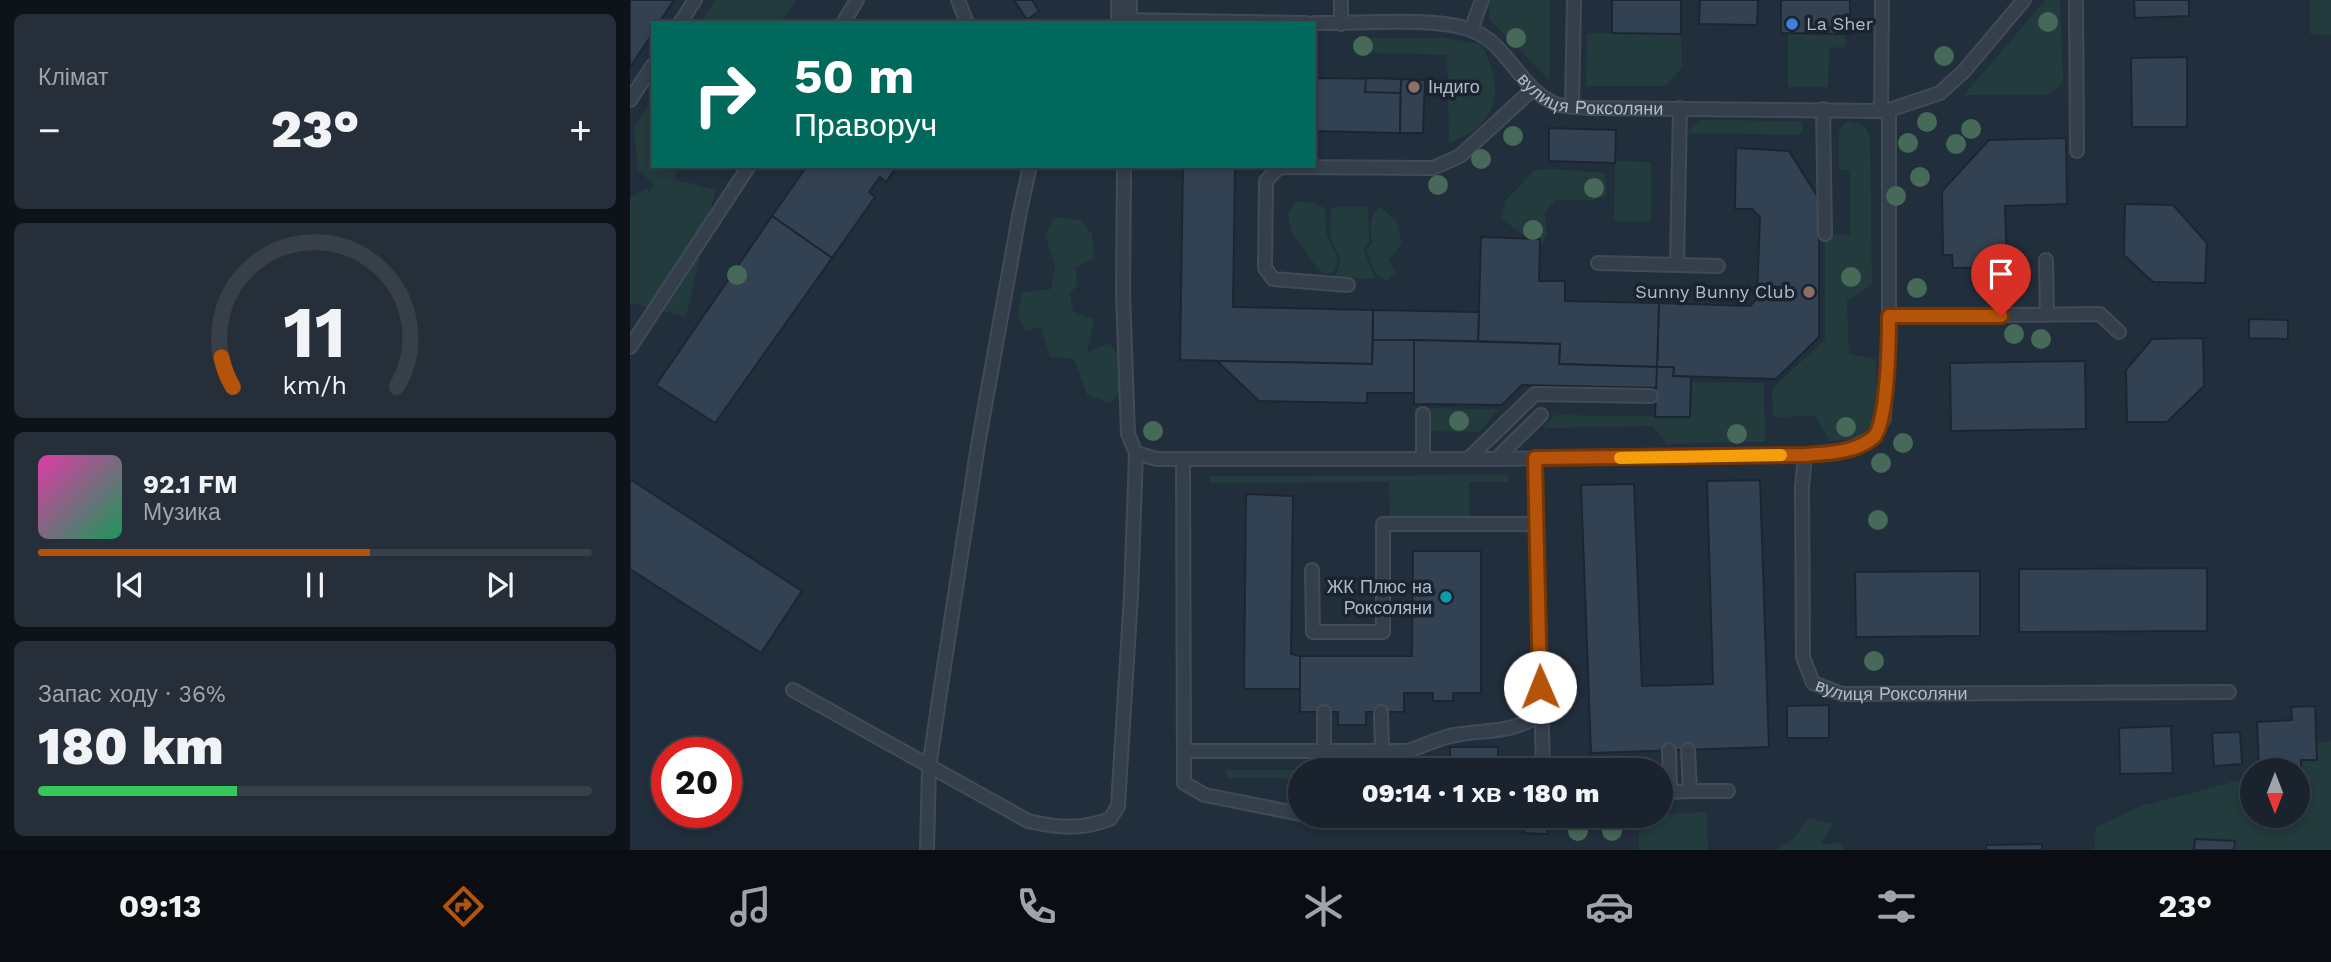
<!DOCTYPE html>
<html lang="uk">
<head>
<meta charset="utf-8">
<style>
	body { margin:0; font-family:"Work Sans",sans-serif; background:#262f39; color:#f1f3f6; height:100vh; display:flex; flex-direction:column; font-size:26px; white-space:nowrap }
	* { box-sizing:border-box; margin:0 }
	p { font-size:23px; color:#9fa4aa }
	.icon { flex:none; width:38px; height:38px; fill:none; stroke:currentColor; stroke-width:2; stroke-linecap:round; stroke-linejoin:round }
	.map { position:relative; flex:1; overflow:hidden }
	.panel { display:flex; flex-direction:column; gap:14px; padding:14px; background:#0e1319; width:630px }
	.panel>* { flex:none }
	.top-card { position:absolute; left:21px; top:21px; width:665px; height:147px; border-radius:0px; box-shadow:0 4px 10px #0003,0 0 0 2px #373f49; background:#00695c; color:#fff; overflow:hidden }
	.needle { width:46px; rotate:180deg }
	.fabs { position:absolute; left:1610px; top:758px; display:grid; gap:14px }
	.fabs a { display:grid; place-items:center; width:70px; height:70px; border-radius:50%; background:#19222d; box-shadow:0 4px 10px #0003,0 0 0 2px #373f49; font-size:35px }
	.speed { position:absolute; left:21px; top:737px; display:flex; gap:14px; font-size:35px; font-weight:700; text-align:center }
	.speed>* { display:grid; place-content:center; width:91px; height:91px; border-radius:50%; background:#19222d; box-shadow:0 4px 10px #0003,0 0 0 2px #373f49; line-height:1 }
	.speed .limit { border:10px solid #d22; background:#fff; color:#111 }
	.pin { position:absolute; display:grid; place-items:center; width:60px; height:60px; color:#fff; margin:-72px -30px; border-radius:50% 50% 50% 0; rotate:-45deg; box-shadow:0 0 7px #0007 }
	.pin .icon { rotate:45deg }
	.me { position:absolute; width:77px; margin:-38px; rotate:359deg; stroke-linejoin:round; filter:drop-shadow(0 0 5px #0008) }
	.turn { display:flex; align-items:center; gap:24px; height:147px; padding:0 28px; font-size:32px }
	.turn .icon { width:91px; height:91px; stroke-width:2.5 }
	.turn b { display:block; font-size:49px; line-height:60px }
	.big { font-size:52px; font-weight:800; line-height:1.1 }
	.panel .tile { flex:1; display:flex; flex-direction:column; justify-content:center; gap:10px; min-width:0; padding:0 24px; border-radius:10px; background:#262f39 }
	.panel .dial { align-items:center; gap:0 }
	.dial svg { height:182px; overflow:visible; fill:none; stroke:#373f49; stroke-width:7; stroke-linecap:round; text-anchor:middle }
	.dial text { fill:#f1f3f6; stroke:none }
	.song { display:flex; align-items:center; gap:21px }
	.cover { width:84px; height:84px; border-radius:10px; background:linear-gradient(135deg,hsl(320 70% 55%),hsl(150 70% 35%)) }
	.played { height:7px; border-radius:4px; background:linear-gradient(90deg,#b45309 60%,#373f49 60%) }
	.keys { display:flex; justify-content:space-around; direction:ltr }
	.heat { display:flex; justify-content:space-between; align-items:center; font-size:38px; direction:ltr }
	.charge { height:10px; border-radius:5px; background:linear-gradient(90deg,#34c759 36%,#373f49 0) }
	.trip { position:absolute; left:658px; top:758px; width:385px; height:70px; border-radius:35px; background:#19222d; box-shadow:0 4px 10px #0003,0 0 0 2px #373f49; font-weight:800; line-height:70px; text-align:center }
	.tab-bar { display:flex; height:112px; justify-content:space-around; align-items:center; background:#0a0e12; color:#9fa4aa }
	.tab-bar .icon { width:49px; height:49px }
	.tab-bar .current { color:#b45309 }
	.tab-bar b { font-size:32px; color:#f1f3f6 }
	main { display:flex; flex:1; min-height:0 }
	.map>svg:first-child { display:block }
</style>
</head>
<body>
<main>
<section class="panel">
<div class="tile"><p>Клімат</p>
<div class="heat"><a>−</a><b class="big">23°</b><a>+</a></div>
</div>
<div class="tile dial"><svg viewBox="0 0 100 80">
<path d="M14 69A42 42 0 1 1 86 69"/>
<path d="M14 69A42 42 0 0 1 9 56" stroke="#b45309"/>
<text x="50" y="56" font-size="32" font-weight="700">11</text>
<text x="50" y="72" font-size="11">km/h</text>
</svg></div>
<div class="tile">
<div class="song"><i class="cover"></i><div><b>92.1 FM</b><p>Музика</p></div></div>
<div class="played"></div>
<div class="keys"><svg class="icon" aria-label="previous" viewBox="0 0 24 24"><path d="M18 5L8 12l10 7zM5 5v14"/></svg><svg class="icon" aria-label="pause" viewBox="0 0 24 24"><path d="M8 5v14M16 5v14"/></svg><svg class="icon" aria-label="next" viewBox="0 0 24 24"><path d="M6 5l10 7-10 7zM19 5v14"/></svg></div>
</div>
<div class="tile"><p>Запас ходу · 36%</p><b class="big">180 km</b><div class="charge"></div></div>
</section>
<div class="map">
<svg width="1701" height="850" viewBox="0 0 1701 850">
	<rect width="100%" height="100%" fill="#212e3c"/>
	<g fill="#233b3d">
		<path d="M86 0H167L150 23H69Z"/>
		<path d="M860 0H920V81L859 19Z"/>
		<path d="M1415 0H1430L1433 83 1418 95H1334Z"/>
		<path d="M1680 0H1701V35L1680 34Z"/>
		<path d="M957 33 1051 34 1052 68 1035 86H956Z"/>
		<path d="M1158 33 1215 34V47L1199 48 1198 87H1158Z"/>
		<path d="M728 38H817L850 44C866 69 874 103 849 126 841 134 829 138 819 143L817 55 728 52Z"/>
		<path d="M23 99V166H50L43 179 85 190 56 317 0 303V198L17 188 19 192 24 185 8 170 4 127Z"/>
		<path d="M1069 120 1167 121 1172 122V131L1168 135 1056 133Z"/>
		<path d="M1219 121 1235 126 1240 138 1242 285 1217 301 1219 354 1246 359C1246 376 1251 419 1238 432 1229 441 1211 440 1200 441L1185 416 1143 417 1142 389 1195 339V235H1220V170H1209V133L1214 123Z"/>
		<path d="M985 161 1021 162V221H984Z"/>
		<path d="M922 169 975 173 977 195C961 204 944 199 926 200L915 212 917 235 910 248 872 219 875 201 905 170Z"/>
		<path d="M666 201 685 204 695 208C696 218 695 230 698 239 703 252 713 258 704 272L694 274 685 265 662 233 658 214Z"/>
		<path d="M750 206 767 222 772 243 759 260 765 272 757 282 745 273 736 250 742 243C740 228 739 217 750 206Z"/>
		<path d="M702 207H738L739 242 734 250 745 279 703 278C718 255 704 257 701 236 699 227 701 216 702 207Z"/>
		<path d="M424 217 451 220 462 234 464 258 446 267 447 285 440 294 443 311 464 320 457 352 480 343 489 357 492 388 481 403 457 395 444 359 420 357 411 327 396 331 387 316 393 292 421 289 425 265 415 235Z"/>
		<path d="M1061 382 1134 383 1135 442 1037 444 1023 426 913 428 925 415 1060 417Z"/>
		<path d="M785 408 869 409 849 432 787 431Z"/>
		<path d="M878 475V482H839V517L760 518 759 482 580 483V476Z"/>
		<path d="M1701 741V850H1464L1466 827 1511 806 1622 777V816H1668V770L1664 746Z"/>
		<path d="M596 770H800H670V778H596Z"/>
		<path d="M1077 812 1078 850H1009L1008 816Z"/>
		<path d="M1178 818 1203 824 1191 844 1210 843 1214 850H1146L1165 837Z"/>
	</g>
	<g fill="#334252" stroke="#1c2633" stroke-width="2">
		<path d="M0 0H44L29 23H23V33L0 67Z"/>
		<path d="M384 0H402L409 11 397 20Z"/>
		<path d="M982 0H1051V34L982 33Z"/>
		<path d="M1070 0H1128L1127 25 1069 24Z"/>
		<path d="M1151 0H1220V34L1151 33Z"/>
		<path d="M1504 0H1559V16L1505 18Z"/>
		<path d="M1557 57V127H1502L1501 58Z"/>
		<path d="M684 78 771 79 770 133 684 131Z"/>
		<path d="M736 78 771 79V93L735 92Z"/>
		<path d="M771 79 795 80 793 133H770Z"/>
		<path d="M919 128 986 130 985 163 919 161Z"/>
		<path d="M1436 138 1437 204 1375 206 1377 267 1323 268 1322 255H1313L1312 191 1359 140Z"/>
		<path d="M1106 148 1159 151 1189 199V337L1146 379 1043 376 1044 367H1027L1029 303 1120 306 1127 299 1130 217 1122 209H1105Z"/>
		<path d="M177 166H267L256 182 250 177 239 192 245 197 202 258 142 216Z"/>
		<path d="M553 166H605L603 307 743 310 742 364 550 360Z"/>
		<path d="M1495 204 1543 205 1577 243 1575 283 1523 282 1494 255Z"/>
		<path d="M142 216 202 258 85 423 26 385Z"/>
		<path d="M851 237 910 239 909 281H935V301L1029 303 1027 367 929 364 930 344 848 341Z"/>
		<path d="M743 310 849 312 848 341 743 340Z"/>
		<path d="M1619 319 1658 320V339L1619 338Z"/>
		<path d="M1573 338 1574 386 1537 422H1497L1496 370 1522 339Z"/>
		<path d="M743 340H784V393H737V403L629 401 587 361 742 364Z"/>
		<path d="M784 340 930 344 929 364 1027 367V388L892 385 872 405 784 404Z"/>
		<path d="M1455 361 1456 429 1321 431 1320 363Z"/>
		<path d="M1027 367H1044L1043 376 1061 377 1060 417H1025Z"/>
		<path d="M0 479 172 591 131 653 0 569Z"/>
		<path d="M1130 480 1139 747 961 753 951 485 1004 484 1012 686 1083 684 1077 481Z"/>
		<path d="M616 494 663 496 661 654 670 656V689H614Z"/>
		<path d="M783 551H851V693H823V701H803V693H774V712H736V725H708V712H670V656H782Z"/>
		<path d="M1577 568V631L1389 632V569Z"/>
		<path d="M1350 571V636L1226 637 1225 572Z"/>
		<path d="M1199 705V738H1157V706Z"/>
		<path d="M1685 706 1687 760H1671V772H1668V770H1629L1627 722 1662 720 1661 707Z"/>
		<path d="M1541 726 1543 773 1490 774 1489 728Z"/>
		<path d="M1610 732 1612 764 1584 766 1582 733Z"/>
		<rect x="820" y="747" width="48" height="23"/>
		<path d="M895 821H917V834L894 833Z"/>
		<path d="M1565 839 1605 841 1604 850H1564Z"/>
		<path d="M1412 844V850H1356V845Z"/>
	</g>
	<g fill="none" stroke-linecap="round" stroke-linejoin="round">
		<g stroke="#414b58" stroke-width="16">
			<g id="service">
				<path d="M328 0 337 23"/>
				<path d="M711 0V24"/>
				<path d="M1446 0 1447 151"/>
				<path d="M494 20 676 23"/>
				<path d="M50 23 65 0"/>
				<path d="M213 23 227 0"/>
				<path id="s1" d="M684 23C727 24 803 16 841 30 878 43 889 89 926 104 935 107 947 107 958 108L1251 111 1259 110 1310 93 1334 71 1394 0"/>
				<path d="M841 30 852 0"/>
				<path d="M0 100 23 65"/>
				<path d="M942 107 944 0"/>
				<path d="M1193 109 1195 234"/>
				<path d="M1251 111 1252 0"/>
				<path d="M1416 260 1417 315"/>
				<path d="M968 263 1088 266"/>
				<path d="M1047 265 1050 108"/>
				<path d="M718 285 643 279 635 268 636 181 649 167 803 168 830 156 903 89"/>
				<path d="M1259 316 1470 314 1489 332"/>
				<path d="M0 347 119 166"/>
				<path d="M793 414V459"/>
				<path d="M506 453 527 459H866L1175 455 1217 450 1244 437 1254 418 1259 327V110"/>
				<path id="s2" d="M1175 455 1172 487 1173 657 1183 683 1212 694 1599 692"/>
				<path d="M905 458 913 770"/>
				<path d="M553 459 554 783 575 795 670 814"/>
				<path d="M838 459 905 394 1021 396"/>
				<path d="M866 459 911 415"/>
				<path d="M682 570 683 632H753V524H907"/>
				<path d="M163 690 398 821C429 828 450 830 480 819L488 806 501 595 506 453 498 434 493 295 494 166"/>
				<path d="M694 712V751"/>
				<path d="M751 712 752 751"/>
				<path d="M1039 750 1040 792 1060 791 1058 750"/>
				<path d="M554 751H778C794 746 808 738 825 735 858 729 881 734 911 714"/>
				<path d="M1060 791H1098"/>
				<path d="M708 816 869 818 871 816"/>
				<path d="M297 850 299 768 310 693 348 445 390 211 400 166"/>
			</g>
		</g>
		<g stroke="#414b58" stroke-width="28">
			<path id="minor" d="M494 0V20"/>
		</g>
		<use href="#service" stroke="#353f4c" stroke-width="12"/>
		<use href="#minor" stroke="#353f4c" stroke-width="24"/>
	</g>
	<g fill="#476958">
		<circle cx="1418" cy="22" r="10"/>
		<circle cx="886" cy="38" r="10"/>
		<circle cx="733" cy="46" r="10"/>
		<circle cx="1314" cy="56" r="10"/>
		<circle cx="1297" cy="122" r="10"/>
		<circle cx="1341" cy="129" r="10"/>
		<circle cx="883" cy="136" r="10"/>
		<circle cx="1278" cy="143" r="10"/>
		<circle cx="1326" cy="144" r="10"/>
		<circle cx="851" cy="159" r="10"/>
		<circle cx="1290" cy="177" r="10"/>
		<circle cx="808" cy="185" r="10"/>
		<circle cx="964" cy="188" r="10"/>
		<circle cx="1266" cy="196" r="10"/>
		<circle cx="903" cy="230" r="10"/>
		<circle cx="107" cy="275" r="10"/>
		<circle cx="1221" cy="277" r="10"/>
		<circle cx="1287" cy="288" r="10"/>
		<circle cx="1384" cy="334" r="10"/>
		<circle cx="1411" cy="339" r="10"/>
		<circle cx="829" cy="421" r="10"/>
		<circle cx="1216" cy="427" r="10"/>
		<circle cx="523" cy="431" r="10"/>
		<circle cx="1107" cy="434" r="10"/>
		<circle cx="1273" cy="443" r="10"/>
		<circle cx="1251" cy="463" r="10"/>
		<circle cx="1248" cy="520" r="10"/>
		<circle cx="1244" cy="661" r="10"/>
		<circle cx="948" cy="831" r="10"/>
		<circle cx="982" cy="831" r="10"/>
	</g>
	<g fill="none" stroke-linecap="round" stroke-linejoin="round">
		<g stroke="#753606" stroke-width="18">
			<path id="route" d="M910 687 905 458 1175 455C1198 453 1224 453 1243 438 1258 425 1259 339 1259 316H1371"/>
		</g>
		<use href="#route" stroke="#b45309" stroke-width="12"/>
		<path stroke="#f59e0b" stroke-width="12" d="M990 458 1151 455"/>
	</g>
	<circle fill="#3f7fe0" stroke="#1a2431" stroke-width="2.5" cx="1162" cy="24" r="7"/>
	<g fill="#8d6e63" stroke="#1a2431" stroke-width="2.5">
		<circle cx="784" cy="87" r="7"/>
		<circle cx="1179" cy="292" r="7"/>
	</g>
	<circle fill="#0f9aa8" stroke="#1a2431" stroke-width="2.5" cx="816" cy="597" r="7"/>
	<g text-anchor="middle" stroke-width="7" stroke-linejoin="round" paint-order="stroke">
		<g font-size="18" fill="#b0bac8" stroke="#1a2431" text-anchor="start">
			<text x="1176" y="30">La Sher</text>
			<text x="798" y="93">Індиго</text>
			<text x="1165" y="298" text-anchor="end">Sunny Bunny Club</text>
			<text x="802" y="593" text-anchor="end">ЖК Плюс на<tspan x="802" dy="21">Роксоляни</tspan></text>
		</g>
		<g font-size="18" fill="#b0bac8" stroke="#1a2431">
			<text dy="6" stroke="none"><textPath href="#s1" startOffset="303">вулиця Роксоляни</textPath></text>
			<text dy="6" stroke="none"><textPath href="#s2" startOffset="310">вулиця Роксоляни</textPath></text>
		</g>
	</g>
</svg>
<div class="fabs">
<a><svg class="needle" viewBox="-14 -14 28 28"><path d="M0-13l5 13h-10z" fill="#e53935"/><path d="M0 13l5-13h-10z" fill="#9fa4aa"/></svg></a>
</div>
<div class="speed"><div class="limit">20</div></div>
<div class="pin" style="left:1371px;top:316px;background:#d93025"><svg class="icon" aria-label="arrive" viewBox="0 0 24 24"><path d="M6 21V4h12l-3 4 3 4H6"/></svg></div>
<svg class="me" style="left:910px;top:687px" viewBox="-20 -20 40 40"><circle r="19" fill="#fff"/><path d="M0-13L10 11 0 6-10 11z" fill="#b45309"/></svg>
<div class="trip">09:14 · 1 хв · 180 m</div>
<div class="top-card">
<div class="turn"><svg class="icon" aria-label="right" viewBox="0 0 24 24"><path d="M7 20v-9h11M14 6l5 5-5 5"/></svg><div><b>50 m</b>Праворуч</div></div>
</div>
</div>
</main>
<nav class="tab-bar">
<b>09:13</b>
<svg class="icon current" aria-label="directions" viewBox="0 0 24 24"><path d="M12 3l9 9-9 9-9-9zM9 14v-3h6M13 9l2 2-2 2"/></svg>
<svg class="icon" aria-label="music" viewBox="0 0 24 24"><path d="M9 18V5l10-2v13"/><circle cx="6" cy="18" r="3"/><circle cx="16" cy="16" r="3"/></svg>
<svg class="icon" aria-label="phone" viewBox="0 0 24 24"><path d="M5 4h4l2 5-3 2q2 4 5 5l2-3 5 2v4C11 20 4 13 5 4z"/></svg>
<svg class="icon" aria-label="climate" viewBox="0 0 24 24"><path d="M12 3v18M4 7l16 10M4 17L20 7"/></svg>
<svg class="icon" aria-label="car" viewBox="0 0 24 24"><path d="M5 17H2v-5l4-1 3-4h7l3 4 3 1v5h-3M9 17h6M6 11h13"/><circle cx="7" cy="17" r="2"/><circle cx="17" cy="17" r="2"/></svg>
<svg class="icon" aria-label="filters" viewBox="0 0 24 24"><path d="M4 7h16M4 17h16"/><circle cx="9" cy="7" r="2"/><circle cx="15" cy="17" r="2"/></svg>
<b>23°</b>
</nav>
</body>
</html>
